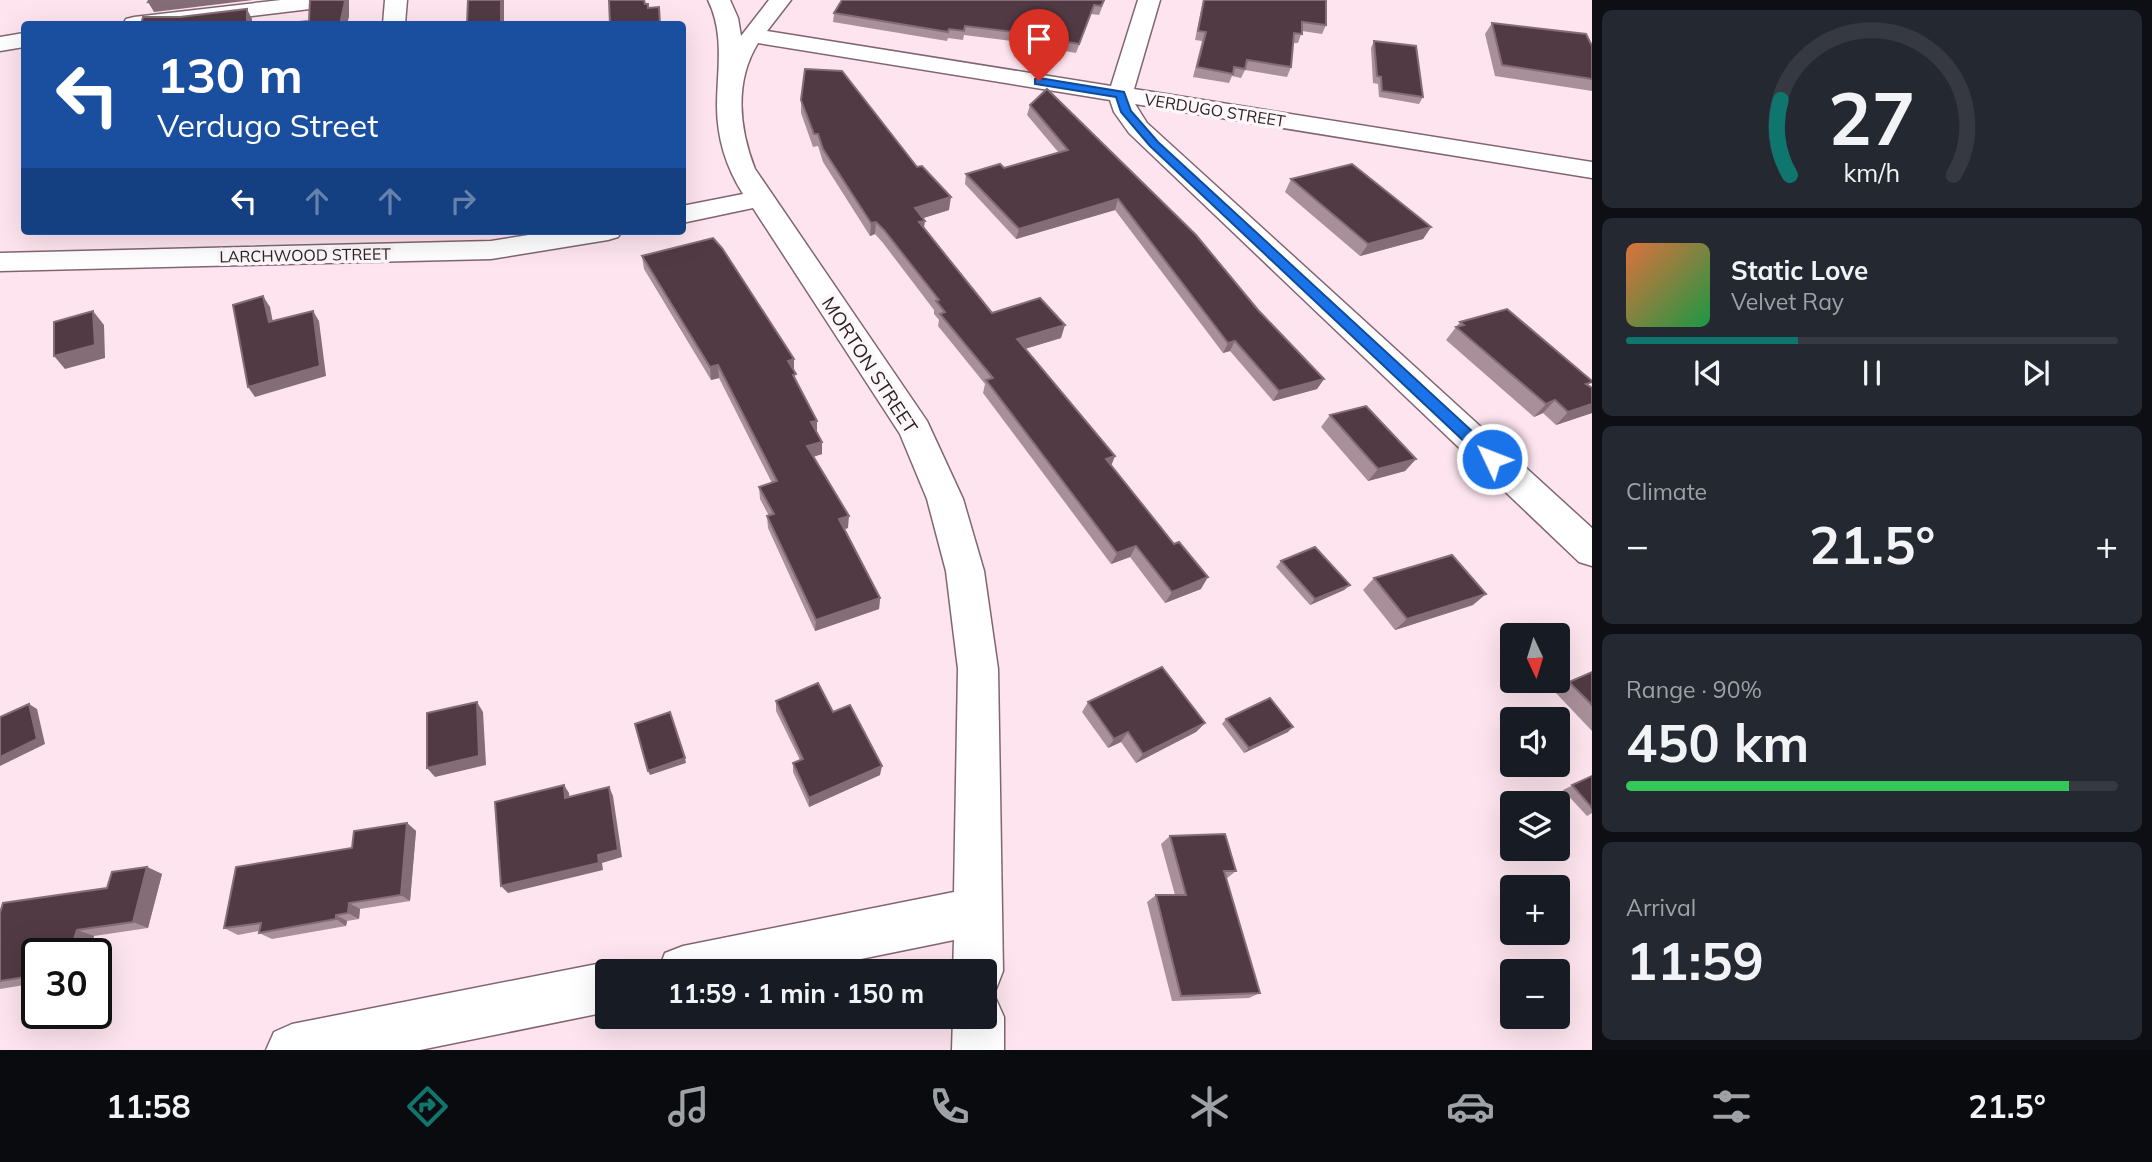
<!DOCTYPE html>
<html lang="en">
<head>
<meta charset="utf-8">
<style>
	body { margin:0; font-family:Mulish,sans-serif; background:#242831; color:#f1f3f6; height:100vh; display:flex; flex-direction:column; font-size:26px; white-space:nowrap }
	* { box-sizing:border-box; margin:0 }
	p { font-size:23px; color:#9ea1a6 }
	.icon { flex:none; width:38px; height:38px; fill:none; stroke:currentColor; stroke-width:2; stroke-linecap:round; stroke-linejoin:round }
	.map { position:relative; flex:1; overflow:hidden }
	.panel { display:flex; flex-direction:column; gap:10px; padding:10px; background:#0d0f14; width:560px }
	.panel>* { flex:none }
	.top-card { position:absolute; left:21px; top:21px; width:665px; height:214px; border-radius:7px; box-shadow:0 7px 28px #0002; background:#1a4fa0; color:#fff; overflow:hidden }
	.needle { width:46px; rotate:176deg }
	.controls { position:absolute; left:1500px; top:623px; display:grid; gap:14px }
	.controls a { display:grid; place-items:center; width:70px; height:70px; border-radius:7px; background:#171b24; box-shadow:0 7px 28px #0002; font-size:35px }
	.speed { position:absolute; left:21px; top:938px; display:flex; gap:14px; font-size:35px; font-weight:700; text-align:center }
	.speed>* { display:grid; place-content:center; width:91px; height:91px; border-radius:50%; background:#171b24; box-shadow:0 7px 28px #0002; line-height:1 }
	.speed .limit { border:4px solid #111; border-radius:10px; background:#fff; color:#111 }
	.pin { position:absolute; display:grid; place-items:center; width:60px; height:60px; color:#fff; margin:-72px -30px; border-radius:50% 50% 50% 0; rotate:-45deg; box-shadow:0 0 7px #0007 }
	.pin .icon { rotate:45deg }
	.me { position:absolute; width:77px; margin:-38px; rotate:313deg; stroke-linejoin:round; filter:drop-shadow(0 0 5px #0008) }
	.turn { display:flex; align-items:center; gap:24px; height:147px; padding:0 21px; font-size:32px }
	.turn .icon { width:91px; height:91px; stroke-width:2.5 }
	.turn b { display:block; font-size:49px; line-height:60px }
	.lanes { display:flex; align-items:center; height:66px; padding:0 21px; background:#0003; justify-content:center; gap:35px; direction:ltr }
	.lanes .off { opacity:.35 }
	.big { font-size:52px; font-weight:700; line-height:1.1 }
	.panel .tile { flex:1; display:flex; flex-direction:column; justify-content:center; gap:10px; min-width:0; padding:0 24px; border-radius:10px; background:#242831 }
	.panel .dial { align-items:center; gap:0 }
	.dial svg { height:182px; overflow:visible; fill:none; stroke:#363941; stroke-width:7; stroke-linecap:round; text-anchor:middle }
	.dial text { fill:#f1f3f6; stroke:none }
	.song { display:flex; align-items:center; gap:21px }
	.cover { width:84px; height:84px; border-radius:10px; background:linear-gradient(135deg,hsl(20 70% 55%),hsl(140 70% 35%)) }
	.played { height:7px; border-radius:4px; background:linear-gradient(90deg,#0f766e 35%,#363941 35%) }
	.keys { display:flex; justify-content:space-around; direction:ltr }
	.heat { display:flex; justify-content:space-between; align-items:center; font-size:38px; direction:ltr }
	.charge { height:10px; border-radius:5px; background:linear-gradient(90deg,#34c759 90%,#363941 0) }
	.trip { position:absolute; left:595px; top:959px; width:402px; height:70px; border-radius:7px; background:#171b24; box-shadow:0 7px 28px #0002; font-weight:700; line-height:70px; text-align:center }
	.menu { display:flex; height:112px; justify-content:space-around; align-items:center; background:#090b0e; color:#9ea1a6 }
	.menu .icon { width:49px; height:49px }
	.menu .current { color:#0f766e }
	.menu b { font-size:32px; color:#f1f3f6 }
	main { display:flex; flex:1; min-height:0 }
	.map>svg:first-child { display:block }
</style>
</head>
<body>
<main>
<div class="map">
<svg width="1592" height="1050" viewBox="0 0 1592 1050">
	<rect width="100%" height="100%" fill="#fde4ee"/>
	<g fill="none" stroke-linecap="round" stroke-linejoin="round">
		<g stroke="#816671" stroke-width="3">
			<g id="street">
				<path d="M281 0H346L343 5 335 6 185 24H123L126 19 134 17Z"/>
				<path d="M385 0H407L405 24H383Z"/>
				<path d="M708 0H730L738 18 741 36 769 0H791L767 31 1111 86 1138 0H1160L1134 89 1592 162V178L1135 104 1147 123 1592 528V566L1579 562 1129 133 1114 112 1110 100 758 43C734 82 739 128 755 169L927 421 963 499 984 571 998 669 1003 971 996 989 985 993V971H953L954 940 802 971H658L665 953 683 946 954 892 958 669 946 571 927 499 900 434 753 208 682 223V206L743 194C726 167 717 138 717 106 717 71 725 34 708 0Z"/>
				<path d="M24 33V47L0 51V37Z"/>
				<path d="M553 231H622L618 237 608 240 491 259 0 271V253L491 241Z"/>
				<path d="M607 962 626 971H607V1012L420 1050H266L274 1032 292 1024Z"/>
				<path d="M985 994 996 999 1004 1017V1050H952L953 1017H985Z"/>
			</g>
		</g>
		<use href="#street" fill="#fff" fill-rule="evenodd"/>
	</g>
	<g fill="#a88f99">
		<path d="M842 0H1105L1099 15 1091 14 1076 53 1043 47 1044 45 964 35 963 40 948 38 947 41 833 22 834 13Z"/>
		<path d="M1203 0H1326V25L1322 34 1302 31 1298 43H1293L1291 67 1287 77 1245 70 1241 78 1232 76 1229 83 1193 77 1202 41 1195 40Z"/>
		<path d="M1492 23 1592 46V91L1495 76 1485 34Z"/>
		<path d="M1374 41 1423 97 1419 104 1379 97 1378 84 1373 83 1371 48Z"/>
		<path d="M801 100 949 210 923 218 924 229 992 313 1061 338 1025 349 1115 456 1111 466 1201 589 1165 603 1130 557 1111 564 983 393 985 384 938 326 939 320 934 314V310L883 243 875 234 870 236 823 162 818 146 813 147 801 113Z"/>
		<path d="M1030 105 1258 310 1324 379 1317 389 1273 401 1230 351 1223 353 1115 210 1016 239 965 184 966 174 1004 168 1059 153 1027 115Z"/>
		<path d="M1291 179 1431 227 1423 239 1360 256 1285 192Z"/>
		<path d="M642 256 794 359V371L796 382 817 421V432L822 454 813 457 848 528 844 529 880 598 879 609 815 631 768 528 767 516H769L760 499 759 487 772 483 719 378 711 380 644 269Z"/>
		<path d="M1460 322 1589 386 1592 388V413L1556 425 1543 413 1534 417 1446 340Z"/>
		<path d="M1330 415 1416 459 1405 471 1368 481 1321 427Z"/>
		<path d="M1281 561 1350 585 1344 590 1310 605 1276 567Z"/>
		<path d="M1374 578 1473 605 1395 630 1363 590Z"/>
		<path d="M1592 672V731L1555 692 1569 682Z"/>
		<path d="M776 701 833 712 880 775 809 807 793 772V763L800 760 776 711Z"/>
		<path d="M1088 702 1205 723 1196 732 1136 763 1121 742 1108 748 1082 712Z"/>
		<path d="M1226 719 1288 732 1244 753 1222 724Z"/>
		<path d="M1592 776V813L1587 816 1563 790Z"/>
		<path d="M407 823 416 831 410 901 360 909 359 919 347 921 346 926 272 939 259 933V931L238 935 224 928 352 848Z"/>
		<path d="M1170 836 1236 871 1226 879 1260 993 1249 998 1172 1001 1147 902 1156 895H1175L1161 844Z"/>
		<path d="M147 867 162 874 148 928 94 936 88 954H37V983L0 989V913L107 888Z"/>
	</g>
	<g fill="#856d77">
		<path d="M166 0H253L154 12 148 2Z"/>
		<path d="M345 0H349V17L347 24H340Z"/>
		<rect x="501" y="0" width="3" height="24"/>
		<path d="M247 9 252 19V24H247Z"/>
		<path d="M951 197 949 210 914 221 915 208Z"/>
		<path d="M1118 199 1115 210 1016 239 1019 229Z"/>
		<path d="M925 221 923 234 919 222Z"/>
		<path d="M876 222 875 234 870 236 871 223Z"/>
		<path d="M1431 227 1423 239 1360 256 1368 244Z"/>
		<path d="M263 296 270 307 275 333 269 322Z"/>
		<path d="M93 311 104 325 105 358 65 369 54 356Z"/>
		<path d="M313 311 319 321 326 376 255 397 248 387Z"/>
		<path d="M1065 325 1061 338 1014 352 1017 339Z"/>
		<path d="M1235 341 1230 351 1223 353 1228 343Z"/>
		<path d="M794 359V372L788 361Z"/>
		<path d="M718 365 719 378 711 380 710 367Z"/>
		<path d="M1324 379 1317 389 1273 401 1279 391Z"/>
		<path d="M1555 400 1543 413 1534 417 1546 404Z"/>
		<path d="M1592 404V413L1556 425 1568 412Z"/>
		<path d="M817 421V433L811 422Z"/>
		<path d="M822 442V454L806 459 807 446Z"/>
		<path d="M1115 456 1110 468 1106 459Z"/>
		<path d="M1416 459 1405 471 1368 481 1378 469Z"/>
		<path d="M849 516 848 528 838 531 839 519Z"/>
		<path d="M1136 546 1130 557 1111 564 1117 553Z"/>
		<path d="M1208 577 1201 589 1165 603 1172 592Z"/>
		<path d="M1350 585 1344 590 1310 605 1315 599Z"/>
		<path d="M1486 594 1473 605 1395 630 1407 619Z"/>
		<path d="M880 598 879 609 815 631 816 620Z"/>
		<path d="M477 702 483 712 486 765 435 777 427 768Z"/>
		<path d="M29 704 37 709 45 744 0 766V757Z"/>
		<path d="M1205 723 1196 732 1136 763 1143 754Z"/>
		<path d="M1293 727 1288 732 1244 753 1249 748Z"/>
		<path d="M1128 732 1121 742 1108 748 1114 739Z"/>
		<path d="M685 758 686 763 650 775 648 771Z"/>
		<path d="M882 766 880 775 809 807V798Z"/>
		<path d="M564 785 569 793 570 806 565 798Z"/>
		<path d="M609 787 613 796 622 857 602 863 603 870 508 893 501 886 598 855Z"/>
		<path d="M407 823 416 831 410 901 401 895Z"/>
		<path d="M147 867 162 874 148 928 133 922Z"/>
		<path d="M349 903 360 909 359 919 348 913Z"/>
		<path d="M336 915 347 921 346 926 336 919Z"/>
		<path d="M77 930 94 936 88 954H69Z"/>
	</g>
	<g fill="#523a44" stroke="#856d77" stroke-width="2">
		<path d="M149 0H166L148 2Z"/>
		<path d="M310 0H345L344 6 340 24H278L309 21Z"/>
		<path d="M468 0H501V24H467Z"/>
		<path d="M609 0H644L645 4H648V8L659 7 660 24H610Z"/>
		<path d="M842 0H1104L1101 6 1094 5 1079 44 1045 38 1046 36 965 26 964 31 949 29 948 32 834 13Z"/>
		<path d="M1204 0H1326V25L1302 22V34L1294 33 1291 67 1247 60 1245 69 1234 67 1233 74 1197 67 1206 32 1198 31Z"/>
		<path d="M247 9V24H141L143 17H180Z"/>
		<path d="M1492 23 1586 34 1592 46V79L1502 65Z"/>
		<path d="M1374 41 1416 46 1423 97 1382 91 1381 77 1377 76Z"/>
		<path d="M805 69 842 71 917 167 922 166 951 197 915 208 925 221 919 222 992 313 1040 298 1065 325 1017 339 1115 456 1106 459 1174 544 1179 542 1208 577 1172 592 1136 546 1117 553 986 380 993 378 940 314 945 312 936 301 939 300 884 230 876 222 871 223 823 149 818 134H814L801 100Z"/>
		<path d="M1047 89 1196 235 1258 310 1324 379 1279 391 1235 341 1228 343 1118 199 1019 229 966 174 1000 164 1004 168 1068 150 1030 105Z"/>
		<path d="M1352 164 1431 227 1368 244 1291 179Z"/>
		<path d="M713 238 722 248 794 359 788 361 796 374 793 375 817 421 811 422 822 442 807 446 849 516 839 519 880 598 816 620 767 516 774 514 759 487 777 481 718 365 710 367 642 256Z"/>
		<path d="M263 296 269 322 313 311 320 366 248 387 233 305Z"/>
		<path d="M1507 309 1592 381V382L1586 384 1592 388V404L1568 412 1555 400 1546 404 1456 327 1464 325 1460 322Z"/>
		<path d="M93 311 95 345 54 356V322Z"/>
		<path d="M1366 406 1416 459 1378 469 1330 415Z"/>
		<path d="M1315 547 1350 585 1315 599 1281 561Z"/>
		<path d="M1452 555 1486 594 1407 619 1374 578Z"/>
		<path d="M1162 667 1205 723 1143 754 1128 732 1114 739 1088 702Z"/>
		<path d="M1592 672V705L1569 682Z"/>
		<path d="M818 683 833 712 850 705 882 766 809 798 793 763 803 759 776 701Z"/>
		<path d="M1270 698 1293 727 1249 748 1226 719Z"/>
		<path d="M477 702 479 756 427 768V713Z"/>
		<path d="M29 704 37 739 0 757V717Z"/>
		<path d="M670 712 685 758 648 771 635 724Z"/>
		<path d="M1592 776V808L1572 785Z"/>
		<path d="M564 785 565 798 609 787 618 850 598 855 599 863 501 886 495 802Z"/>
		<path d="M407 823 401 895 349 903 348 913 336 915V919L259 933 261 923 224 928 236 867 352 848 354 831Z"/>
		<path d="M1225 834 1236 871H1224L1260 993 1181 996 1156 895H1186L1170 836Z"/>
		<path d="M147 867 133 922 77 930 69 954H37V975L0 981V913L3 903 107 888 112 872Z"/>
	</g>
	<path fill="#1a73e8" stroke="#114b97" stroke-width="2" d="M1039 78 1124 92 1131 111 1158 142 1498 455 1500 459 1498 463H1487L1150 146 1121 112 1116 97 1035 84V79Z"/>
	<g text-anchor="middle" stroke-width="7" stroke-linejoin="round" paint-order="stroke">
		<g font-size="16" fill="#2c2125" stroke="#fdf7f9">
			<text transform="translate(1215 110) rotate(9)" y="6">VERDUGO STREET</text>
			<text transform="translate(305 255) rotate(-1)" y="6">LARCHWOOD STREET</text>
		</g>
		<g font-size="19" fill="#2c2125" stroke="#fdf7f9">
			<text transform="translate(870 365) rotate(57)" y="7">MORTON STREET</text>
		</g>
	</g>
</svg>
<div class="controls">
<a><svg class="needle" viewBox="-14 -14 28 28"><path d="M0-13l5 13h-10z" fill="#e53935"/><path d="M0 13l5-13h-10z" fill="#9ea1a6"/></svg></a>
<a><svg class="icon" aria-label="sound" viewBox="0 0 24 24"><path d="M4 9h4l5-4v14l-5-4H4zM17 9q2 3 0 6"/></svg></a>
<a><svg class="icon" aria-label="layers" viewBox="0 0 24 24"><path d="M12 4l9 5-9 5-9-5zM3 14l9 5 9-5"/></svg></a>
<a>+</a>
<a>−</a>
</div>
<div class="speed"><div class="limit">30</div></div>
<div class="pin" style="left:1039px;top:81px;background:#d93025"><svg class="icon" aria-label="arrive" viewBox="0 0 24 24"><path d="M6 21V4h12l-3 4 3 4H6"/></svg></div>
<svg class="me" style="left:1492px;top:459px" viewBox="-20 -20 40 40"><circle r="17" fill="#1a73e8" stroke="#fff" stroke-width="3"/><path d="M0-11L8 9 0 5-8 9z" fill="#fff"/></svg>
<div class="trip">11:59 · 1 min · 150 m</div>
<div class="top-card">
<div class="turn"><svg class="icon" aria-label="left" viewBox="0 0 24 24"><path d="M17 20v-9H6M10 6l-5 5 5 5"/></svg><div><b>130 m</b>Verdugo Street</div></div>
<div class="lanes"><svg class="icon" aria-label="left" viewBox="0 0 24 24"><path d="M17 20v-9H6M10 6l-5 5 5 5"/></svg><svg class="icon off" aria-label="ahead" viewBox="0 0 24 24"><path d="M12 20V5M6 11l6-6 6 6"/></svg><svg class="icon off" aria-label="ahead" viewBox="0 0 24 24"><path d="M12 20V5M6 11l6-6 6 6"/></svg><svg class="icon off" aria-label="right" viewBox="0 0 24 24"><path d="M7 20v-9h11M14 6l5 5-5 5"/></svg></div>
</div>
</div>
<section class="panel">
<div class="tile dial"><svg viewBox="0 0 100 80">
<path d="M14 69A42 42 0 1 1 86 69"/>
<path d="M14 69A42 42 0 0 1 10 36" stroke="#0f766e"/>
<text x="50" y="56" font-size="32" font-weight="700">27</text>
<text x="50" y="72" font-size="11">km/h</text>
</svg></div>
<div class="tile">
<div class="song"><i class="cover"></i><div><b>Static Love</b><p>Velvet Ray</p></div></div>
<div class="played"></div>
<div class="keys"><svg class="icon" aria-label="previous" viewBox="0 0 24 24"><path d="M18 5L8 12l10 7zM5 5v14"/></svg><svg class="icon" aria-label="pause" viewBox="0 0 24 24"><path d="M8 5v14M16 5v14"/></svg><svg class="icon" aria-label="next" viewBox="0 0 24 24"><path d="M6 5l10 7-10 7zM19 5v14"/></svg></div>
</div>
<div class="tile"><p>Climate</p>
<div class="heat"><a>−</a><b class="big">21.5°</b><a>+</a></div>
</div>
<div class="tile"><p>Range · 90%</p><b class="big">450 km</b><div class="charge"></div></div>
<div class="tile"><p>Arrival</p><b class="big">11:59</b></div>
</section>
</main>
<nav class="menu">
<b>11:58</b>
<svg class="icon current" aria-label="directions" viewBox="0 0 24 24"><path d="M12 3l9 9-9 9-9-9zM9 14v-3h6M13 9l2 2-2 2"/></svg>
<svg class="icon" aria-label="music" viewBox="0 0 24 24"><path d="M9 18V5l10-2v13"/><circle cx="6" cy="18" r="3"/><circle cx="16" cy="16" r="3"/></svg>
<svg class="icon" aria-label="phone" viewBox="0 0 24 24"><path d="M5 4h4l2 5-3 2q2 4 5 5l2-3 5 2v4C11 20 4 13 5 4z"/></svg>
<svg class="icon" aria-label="climate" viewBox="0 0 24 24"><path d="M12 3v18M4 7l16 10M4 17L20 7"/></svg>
<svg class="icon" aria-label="car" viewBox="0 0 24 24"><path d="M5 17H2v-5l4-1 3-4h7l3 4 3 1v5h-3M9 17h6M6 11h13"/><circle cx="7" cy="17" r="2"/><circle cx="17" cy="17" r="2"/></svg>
<svg class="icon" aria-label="filters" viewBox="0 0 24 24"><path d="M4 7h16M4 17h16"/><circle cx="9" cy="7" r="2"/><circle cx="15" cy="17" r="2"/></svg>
<b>21.5°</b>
</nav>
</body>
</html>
